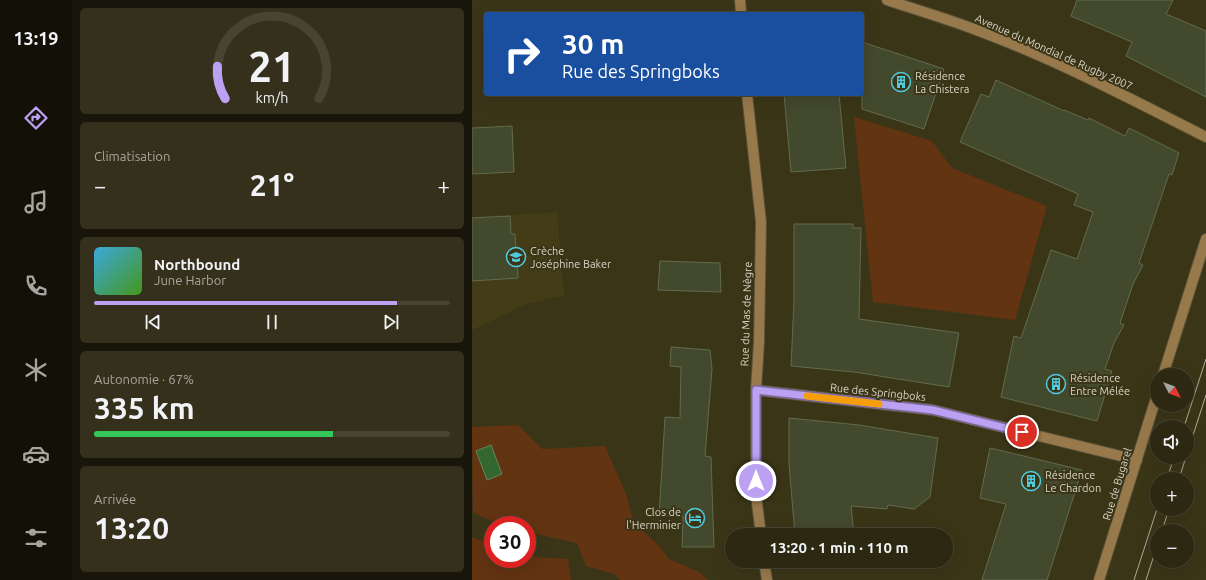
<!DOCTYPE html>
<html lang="fr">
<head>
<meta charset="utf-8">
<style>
	body { margin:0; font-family:Ubuntu,sans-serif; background:#34301b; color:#f1f3f6; height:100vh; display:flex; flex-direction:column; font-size:15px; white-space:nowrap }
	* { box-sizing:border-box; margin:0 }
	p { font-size:13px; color:#a6a69f }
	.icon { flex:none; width:22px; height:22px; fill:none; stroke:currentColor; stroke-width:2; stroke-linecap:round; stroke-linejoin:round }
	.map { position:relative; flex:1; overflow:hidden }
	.details { display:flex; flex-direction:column; gap:8px; padding:8px; background:#18160a; width:400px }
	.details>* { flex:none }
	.banner { position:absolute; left:12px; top:12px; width:380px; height:84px; border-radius:4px; box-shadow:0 4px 16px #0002,0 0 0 1px #484432; background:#1a4fa0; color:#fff; overflow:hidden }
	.needle { width:26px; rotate:132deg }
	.tools { position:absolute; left:678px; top:368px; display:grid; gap:8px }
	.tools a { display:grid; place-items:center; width:44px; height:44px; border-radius:50%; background:#2c2812; box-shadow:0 4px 16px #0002,0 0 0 1px #484432; font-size:20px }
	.speed { position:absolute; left:12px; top:516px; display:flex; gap:8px; font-size:20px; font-weight:700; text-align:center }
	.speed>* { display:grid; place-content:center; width:52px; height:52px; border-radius:50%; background:#2c2812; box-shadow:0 4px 16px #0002,0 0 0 1px #484432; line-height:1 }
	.speed .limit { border:6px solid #d22; background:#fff; color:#111 }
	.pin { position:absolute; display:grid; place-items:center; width:34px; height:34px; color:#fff; margin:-17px; border:2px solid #fff; border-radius:50%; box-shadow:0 1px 4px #0007 }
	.me { position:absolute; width:44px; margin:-22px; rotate:0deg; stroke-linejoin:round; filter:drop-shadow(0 0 3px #0008) }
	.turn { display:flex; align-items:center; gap:14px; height:84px; padding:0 12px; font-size:18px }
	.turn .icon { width:52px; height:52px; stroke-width:2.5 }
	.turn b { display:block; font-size:28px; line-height:34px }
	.big { font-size:30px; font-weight:600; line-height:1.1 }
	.details .widget { flex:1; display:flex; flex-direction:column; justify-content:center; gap:6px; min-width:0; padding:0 14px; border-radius:6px; background:#34301b }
	.details .dial { align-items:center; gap:0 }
	.dial svg { height:104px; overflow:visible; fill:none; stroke:#484432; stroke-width:7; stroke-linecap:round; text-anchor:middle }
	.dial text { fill:#f1f3f6; stroke:none }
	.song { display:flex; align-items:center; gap:12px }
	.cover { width:48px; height:48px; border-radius:6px; background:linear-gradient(135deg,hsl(200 70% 55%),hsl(100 70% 35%)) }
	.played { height:4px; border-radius:2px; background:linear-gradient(90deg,#bca0f2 85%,#484432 85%) }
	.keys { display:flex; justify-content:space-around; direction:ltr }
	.heat { display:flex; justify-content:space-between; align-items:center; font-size:22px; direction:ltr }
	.charge { height:6px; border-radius:3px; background:linear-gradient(90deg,#34c759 67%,#484432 0) }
	.trip { position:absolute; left:253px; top:528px; width:228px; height:40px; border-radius:20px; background:#2c2812; box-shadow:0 4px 16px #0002,0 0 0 1px #484432; font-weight:600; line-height:40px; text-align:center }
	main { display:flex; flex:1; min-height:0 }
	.dock { display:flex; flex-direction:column; width:72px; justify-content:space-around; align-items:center; background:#121007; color:#a6a69f }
	.dock .icon { width:28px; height:28px }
	.dock .selected { color:#bca0f2 }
	.dock b { font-size:18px; color:#f1f3f6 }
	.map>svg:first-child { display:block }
</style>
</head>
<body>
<main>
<nav class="dock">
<b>13:19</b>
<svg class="icon selected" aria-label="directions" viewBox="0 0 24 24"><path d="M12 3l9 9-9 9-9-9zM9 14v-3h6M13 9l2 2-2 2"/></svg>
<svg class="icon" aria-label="music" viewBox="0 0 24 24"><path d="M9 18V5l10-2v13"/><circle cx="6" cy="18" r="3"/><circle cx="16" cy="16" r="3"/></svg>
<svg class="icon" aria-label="phone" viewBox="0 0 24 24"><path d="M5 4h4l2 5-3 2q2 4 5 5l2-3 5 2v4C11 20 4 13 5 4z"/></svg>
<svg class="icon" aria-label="climate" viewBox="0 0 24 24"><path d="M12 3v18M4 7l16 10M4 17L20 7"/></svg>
<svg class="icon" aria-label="car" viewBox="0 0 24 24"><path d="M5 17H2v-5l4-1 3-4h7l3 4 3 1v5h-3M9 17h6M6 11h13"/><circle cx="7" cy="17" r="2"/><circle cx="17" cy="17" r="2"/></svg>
<svg class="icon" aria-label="filters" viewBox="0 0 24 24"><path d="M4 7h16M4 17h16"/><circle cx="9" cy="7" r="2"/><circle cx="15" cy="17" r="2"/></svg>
</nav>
<section class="details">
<div class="widget dial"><svg viewBox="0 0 100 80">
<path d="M14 69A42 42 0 1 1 86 69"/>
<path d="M14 69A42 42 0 0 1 8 44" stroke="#bca0f2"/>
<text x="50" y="56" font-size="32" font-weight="700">21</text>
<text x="50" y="72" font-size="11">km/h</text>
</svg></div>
<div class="widget"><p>Climatisation</p>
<div class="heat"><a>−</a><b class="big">21°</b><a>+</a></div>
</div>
<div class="widget">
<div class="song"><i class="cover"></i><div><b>Northbound</b><p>June Harbor</p></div></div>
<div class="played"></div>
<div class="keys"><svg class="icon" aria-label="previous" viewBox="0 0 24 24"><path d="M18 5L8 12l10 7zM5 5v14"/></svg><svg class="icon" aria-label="pause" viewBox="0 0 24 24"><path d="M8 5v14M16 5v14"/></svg><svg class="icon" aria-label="next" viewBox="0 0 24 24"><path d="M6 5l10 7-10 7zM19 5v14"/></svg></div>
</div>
<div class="widget"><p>Autonomie · 67%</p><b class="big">335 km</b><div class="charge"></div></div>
<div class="widget"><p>Arrivée</p><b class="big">13:20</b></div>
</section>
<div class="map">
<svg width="734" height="580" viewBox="0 0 734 580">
	<rect width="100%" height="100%" fill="#3b3518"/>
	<path fill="#443c17" d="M85 212 92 296 54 304 0 330V217Z"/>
	<g fill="#623411">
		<path d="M382 117 460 141 480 168 575 206 543 320 401 302Z"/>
		<path d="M46 425 70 449 133 446 154 494 161 521 188 547 197 559 227 572 236 580H148L142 574 114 566 105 543 64 534 55 530V525C32 525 21 523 1 512L0 427Z"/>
		<path d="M0 537 21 545V559H55V555L62 557 96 559 99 580H0Z"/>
	</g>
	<path fill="#33672f" stroke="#64885c" d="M19 445 30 474 15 480 4 451Z"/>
	<g fill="#42492d" stroke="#636b4d">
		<path d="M605 0H701L694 14 734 31V97L654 56 660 42 599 16Z"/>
		<path d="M390 42 472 69 452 129 390 109Z"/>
		<path d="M524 80 592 111V110L616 120 617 118 653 136 657 128 707 153 700 175 697 174 667 263 671 265 661 284 648 323 652 325 642 343 633 369 640 371 625 421 529 397 542 336 549 338 579 250 605 259 621 212 602 205 606 194 488 142 509 94 517 97Z"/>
		<path d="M312 94H367L374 168 319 172Z"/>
		<path d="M40 126 42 172 0 174V128Z"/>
		<path d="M38 216 39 234H43L46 278 0 281V218Z"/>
		<path d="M322 224H381V228H389L387 319 487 333 477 387 382 372 319 366 322 301Z"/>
		<path d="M188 261 248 263 249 292 186 290Z"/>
		<path d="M199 347 238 350 240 369 233 456 239 457 242 547H210L211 517 187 515 193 417 208 418 209 367 198 366Z"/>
		<path d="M317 418 387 425 466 438 458 497 442 509 416 505 415 509 379 506 382 535H323L317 464Z"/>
		<path d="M518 448 610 470 575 580H510L534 504 508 498Z"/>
	</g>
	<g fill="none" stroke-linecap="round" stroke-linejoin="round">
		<g stroke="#575237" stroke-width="12">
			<g id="minor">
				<path d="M268 0 269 14"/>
				<path d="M415 0C445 10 476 19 507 31 585 60 659 99 734 137"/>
				<path d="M275 94 289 222 287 342 284 390V495L289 535"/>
				<path d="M691 375 734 239"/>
				<path d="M284 390 461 410 665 460"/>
				<path d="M292 561 295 580"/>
				<path d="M627 580 685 395"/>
			</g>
		</g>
		<use href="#minor" stroke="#98794b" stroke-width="10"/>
		<g stroke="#afab98" stroke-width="1">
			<path d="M712 427 734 359"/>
			<path d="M715 454 734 395"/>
			<path d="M695 479 702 457"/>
			<path d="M707 479 714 457"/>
			<path d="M690 531 697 509"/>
			<path d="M662 580 685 509"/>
			<path d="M674 580 685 546"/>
		</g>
	</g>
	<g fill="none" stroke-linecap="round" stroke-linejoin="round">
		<g stroke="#7a689d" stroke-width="10">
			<path id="route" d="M284 481V390L461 410 550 432"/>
		</g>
		<use href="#route" stroke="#bca0f2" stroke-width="7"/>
		<path stroke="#f59e0b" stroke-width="7" d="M335 396 407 404"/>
	</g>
	<defs>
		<g id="building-ring" transform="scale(1)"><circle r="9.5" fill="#3b3518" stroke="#53cadc" stroke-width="1.5"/><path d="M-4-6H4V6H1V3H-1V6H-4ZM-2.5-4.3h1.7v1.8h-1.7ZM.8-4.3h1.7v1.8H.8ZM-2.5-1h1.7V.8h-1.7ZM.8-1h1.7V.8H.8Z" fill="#53cadc"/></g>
		<g id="school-ring" transform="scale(1)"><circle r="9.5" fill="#3b3518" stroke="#53cadc" stroke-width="1.5"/><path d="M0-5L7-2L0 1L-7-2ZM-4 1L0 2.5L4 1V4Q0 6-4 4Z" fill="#53cadc"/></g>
		<g id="hotel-ring" transform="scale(1)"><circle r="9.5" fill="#3b3518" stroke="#53cadc" stroke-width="1.5"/><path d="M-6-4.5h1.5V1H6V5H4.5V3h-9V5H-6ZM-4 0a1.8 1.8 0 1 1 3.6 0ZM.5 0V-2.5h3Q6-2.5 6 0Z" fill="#53cadc"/></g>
	</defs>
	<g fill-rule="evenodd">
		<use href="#building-ring" x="429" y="82"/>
		<use href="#school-ring" x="44" y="257"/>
		<use href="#building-ring" x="584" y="384"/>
		<use href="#building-ring" x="559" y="481"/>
		<use href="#hotel-ring" x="223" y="518"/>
	</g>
	<g text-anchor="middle" stroke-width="4" stroke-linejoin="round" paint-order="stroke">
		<g font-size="11" fill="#d7d4c4" stroke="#3b3518">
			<text transform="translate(582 52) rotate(24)" y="4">Avenue du Mondial de Rugby 2007</text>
			<text transform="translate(274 314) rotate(-88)" y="4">Rue du Mas de Nègre</text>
			<text transform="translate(406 392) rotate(6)" y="4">Rue des Springboks</text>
			<text transform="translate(645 484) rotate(-73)" y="4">Rue de Bugarel</text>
		</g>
		<g font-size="11" fill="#d7d4c4" stroke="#3b3518" text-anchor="start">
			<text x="443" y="80">Résidence<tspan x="443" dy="13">La Chistera</tspan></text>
			<text x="58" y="255">Crèche<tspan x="58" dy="13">Joséphine Baker</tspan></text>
			<text x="598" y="382">Résidence<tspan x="598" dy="13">Entre Mélée</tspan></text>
			<text x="573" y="479">Résidence<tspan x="573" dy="13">Le Chardon</tspan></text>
			<text x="209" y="516" text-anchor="end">Clos de<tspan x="209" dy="13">l'Herminier</tspan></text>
		</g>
	</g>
</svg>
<div class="tools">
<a><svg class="needle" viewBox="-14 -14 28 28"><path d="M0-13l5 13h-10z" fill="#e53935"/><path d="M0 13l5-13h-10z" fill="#a6a69f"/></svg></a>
<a><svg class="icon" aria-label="sound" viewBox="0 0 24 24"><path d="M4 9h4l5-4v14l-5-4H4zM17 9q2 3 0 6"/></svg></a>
<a>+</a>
<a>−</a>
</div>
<div class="speed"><div class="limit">30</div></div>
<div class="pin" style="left:550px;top:432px;background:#d93025"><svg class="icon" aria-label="arrive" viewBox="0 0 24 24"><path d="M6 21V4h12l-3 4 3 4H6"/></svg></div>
<svg class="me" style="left:284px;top:481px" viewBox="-20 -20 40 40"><circle r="17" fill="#bca0f2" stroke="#fff" stroke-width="3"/><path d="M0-11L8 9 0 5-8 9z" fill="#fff"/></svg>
<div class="trip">13:20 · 1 min · 110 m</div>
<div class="banner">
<div class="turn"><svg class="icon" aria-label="right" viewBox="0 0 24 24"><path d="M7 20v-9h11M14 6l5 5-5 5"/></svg><div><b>30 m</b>Rue des Springboks</div></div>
</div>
</div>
</main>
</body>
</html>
